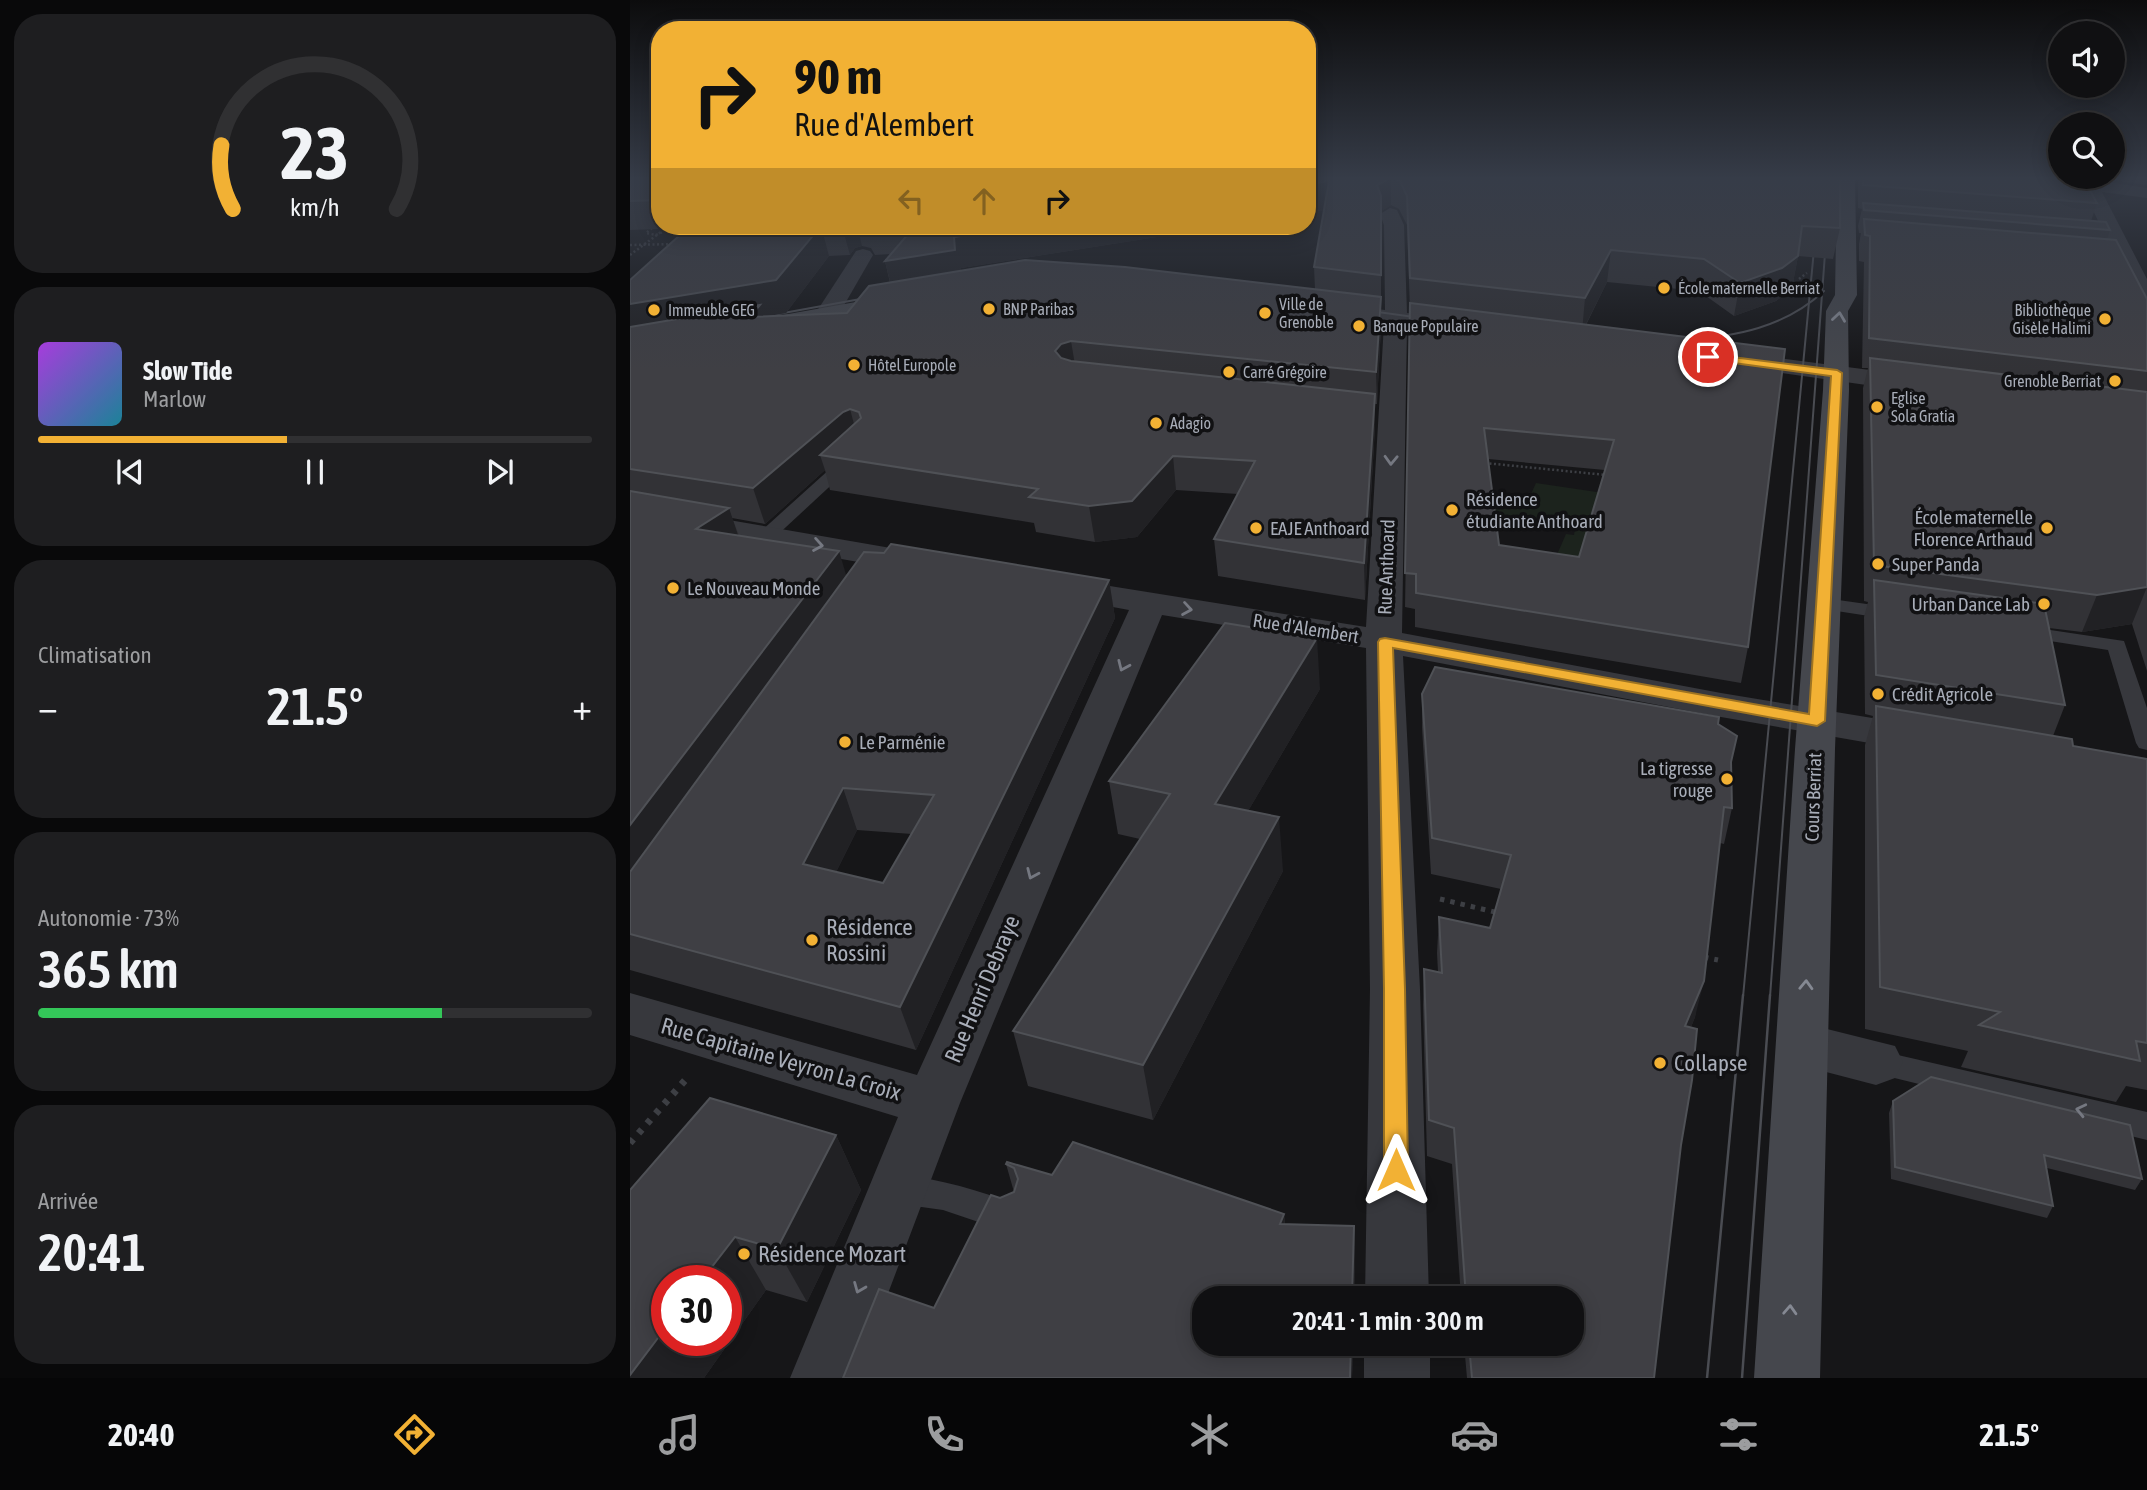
<!DOCTYPE html>
<html lang="fr">
<head>
<meta charset="utf-8">
<style>
	body { margin:0; font-family:"Asap Condensed",sans-serif; background:#1e1e20; color:#f1f3f6; height:100vh; display:flex; flex-direction:column; font-size:26px; white-space:nowrap }
	* { box-sizing:border-box; margin:0 }
	p { font-size:23px; color:#9c9d9f }
	.icon { flex:none; width:38px; height:38px; fill:none; stroke:currentColor; stroke-width:2; stroke-linecap:round; stroke-linejoin:round }
	.map { position:relative; flex:1; overflow:hidden }
	.side { display:flex; flex-direction:column; gap:14px; padding:14px; background:#09090a; width:630px }
	.side>* { flex:none }
	.top-card { position:absolute; left:21px; top:21px; width:665px; height:214px; border-radius:28px; box-shadow:0 4px 18px #0003,0 0 0 2px #303032; background:#f2b134; color:#111; overflow:hidden }
	.fabs { position:absolute; left:1418px; top:21px; display:grid; gap:14px }
	.fabs a { display:grid; place-items:center; width:77px; height:77px; border-radius:50%; background:#101012; box-shadow:0 4px 18px #0003,0 0 0 2px #303032; font-size:35px }
	.speed { position:absolute; left:21px; top:1265px; display:flex; gap:14px; font-size:35px; font-weight:700; text-align:center }
	.speed>* { display:grid; place-content:center; width:91px; height:91px; border-radius:50%; background:#101012; box-shadow:0 4px 18px #0003,0 0 0 2px #303032; line-height:1 }
	.speed .limit { border:10px solid #d22; background:#fff; color:#111 }
	.pin { position:absolute; display:grid; place-items:center; width:60px; height:60px; color:#fff; margin:-30px; border:4px solid #fff; border-radius:50%; box-shadow:0 2px 7px #0007 }
	.me { position:absolute; width:77px; margin:-38px; rotate:0deg; stroke-linejoin:round; filter:drop-shadow(0 0 5px #0008) }
	.turn { display:flex; align-items:center; gap:24px; height:147px; padding:0 28px; font-size:32px }
	.turn .icon { width:91px; height:91px; stroke-width:2.5 }
	.turn b { display:block; font-size:49px; line-height:60px }
	.lanes { display:flex; align-items:center; height:66px; padding:0 28px; background:#0003; justify-content:center; gap:35px; direction:ltr }
	.lanes .off { opacity:.35 }
	.big { font-size:52px; font-weight:600; line-height:1.1 }
	.side .tile { flex:1; display:flex; flex-direction:column; justify-content:center; gap:10px; min-width:0; padding:0 24px; border-radius:28px; background:#1e1e20 }
	.side .dial { align-items:center; gap:0 }
	.dial svg { height:182px; overflow:visible; fill:none; stroke:#303032; stroke-width:7; stroke-linecap:round; text-anchor:middle }
	.dial text { fill:#f1f3f6; stroke:none }
	.song { display:flex; align-items:center; gap:21px }
	.cover { width:84px; height:84px; border-radius:10px; background:linear-gradient(135deg,hsl(280 70% 55%),hsl(190 70% 35%)) }
	.played { height:7px; border-radius:4px; background:linear-gradient(90deg,#f2b134 45%,#303032 45%) }
	.keys { display:flex; justify-content:space-around; direction:ltr }
	.heat { display:flex; justify-content:space-between; align-items:center; font-size:38px; direction:ltr }
	.charge { height:10px; border-radius:5px; background:linear-gradient(90deg,#34c759 73%,#303032 0) }
	.trip { position:absolute; left:562px; top:1286px; width:392px; height:70px; border-radius:28px; background:#101012; box-shadow:0 4px 18px #0003,0 0 0 2px #303032; font-weight:600; line-height:70px; text-align:center }
	.dock { display:flex; height:112px; justify-content:space-around; align-items:center; background:#060607; color:#9c9d9f }
	.dock .icon { width:49px; height:49px }
	.dock .active { color:#f2b134 }
	.dock b { font-size:32px; color:#f1f3f6 }
	main { display:flex; flex:1; min-height:0 }
	.map>svg:first-child { display:block }
</style>
</head>
<body>
<main>
<section class="side">
<div class="tile dial"><svg viewBox="0 0 100 80">
<path d="M14 69A42 42 0 1 1 86 69"/>
<path d="M14 69A42 42 0 0 1 9 41" stroke="#f2b134"/>
<text x="50" y="56" font-size="32" font-weight="700">23</text>
<text x="50" y="72" font-size="11">km/h</text>
</svg></div>
<div class="tile">
<div class="song"><i class="cover"></i><div><b>Slow Tide</b><p>Marlow</p></div></div>
<div class="played"></div>
<div class="keys"><svg class="icon" aria-label="previous" viewBox="0 0 24 24"><path d="M18 5L8 12l10 7zM5 5v14"/></svg><svg class="icon" aria-label="pause" viewBox="0 0 24 24"><path d="M8 5v14M16 5v14"/></svg><svg class="icon" aria-label="next" viewBox="0 0 24 24"><path d="M6 5l10 7-10 7zM19 5v14"/></svg></div>
</div>
<div class="tile"><p>Climatisation</p>
<div class="heat"><a>−</a><b class="big">21.5°</b><a>+</a></div>
</div>
<div class="tile"><p>Autonomie · 73%</p><b class="big">365 km</b><div class="charge"></div></div>
<div class="tile"><p>Arrivée</p><b class="big">20:41</b></div>
</section>
<div class="map">
<svg width="1517" height="1378" viewBox="0 0 1517 1378">
	<rect width="100%" height="100%" fill="#161618"/>
	<path fill="#1c231d" d="M906 483 987 495 949 578 922 566 936 534 944 535 945 529 920 525 861 527 857 494H901Z"/>
	<g fill="none" stroke-linecap="round" stroke-linejoin="round">
		<g stroke="#3d3f44" stroke-width="2.5" stroke-dasharray="2 2.5" stroke-linecap="butt">
			<path d="M22 228 16 233 26 235 46 226"/>
			<path d="M0 245 45 244"/>
			<path d="M0 255 39 226"/>
			<path d="M1169 279 1177 273"/>
			<path d="M855 463 976 475"/>
		</g>
		<g stroke="#3d3f44" stroke-width="5" stroke-dasharray="4.5 6" stroke-linecap="butt">
			<path d="M810 899 869 913"/>
			<path d="M1074 957 1088 960"/>
		</g>
		<path stroke="#3d3f44" stroke-width="7" stroke-dasharray="5 8" stroke-linecap="butt" d="M0 1143 57 1078"/>
		<g fill="#37383d" fill-rule="evenodd">
			<path d="M218 456 226 461 224 464 142 540H130L127 536 130 532 212 458Z"/>
			<path d="M1194 598 1265 608 1275 614 1265 620 1187 608 1184 604 1187 600Z"/>
			<path d="M1394 626 1494 641 1517 708V750L1509 748 1506 743 1478 650 1387 636 1384 632 1387 628Z"/>
			<path d="M1246 1050 1517 1112V1140L1236 1071 1231 1062 1236 1053Z"/>
			<path d="M270 1174C313 1180 352 1191 393 1207L397 1218 393 1229 381 1233 313 1210 270 1204 259 1199 254 1189 259 1179Z"/>
		</g>
		<g fill="#37383d" fill-rule="evenodd">
			<path d="M1403 178 1459 179 1517 188V198L1472 192 1517 279V308L1509 306 1506 301 1453 189 1412 183Z"/>
			<path d="M760 208 767 210 774 225 777 313 831 320 839 322 843 327 839 332 831 334 777 327 772 633 1091 693 1291 726 1305 730 1311 739 1305 748 1291 752 1091 717 773 656 790 989 799 1298H735L740 989 736 648 532 615 330 1103 226 1378H160L268 1117 0 1035V993L287 1075 499 610 418 595 413 588 418 581 430 578 736 627 754 324 700 317 692 315 689 310 692 305 700 303 755 310 754 225 750 214Z"/>
			<path d="M233 249 240 251 243 255 209 314 205 319H189L185 314 226 251Z"/>
			<path d="M1103 352 1286 376 1295 378 1299 384 1295 390 1286 392 1094 365 1090 360 1094 355Z"/>
			<path d="M0 503 284 552 296 555 301 562 296 569 284 572 0 521Z"/>
			<path d="M1173 1023 1265 1046 1273 1062 1265 1078 1246 1085 1154 1061 1146 1045 1154 1029Z"/>
			<rect x="734" y="1344" width="66" height="34"/>
		</g>
		<g fill="#45474d" fill-rule="evenodd">
			<path d="M1207 178H1225L1227 295 1218 311 1219 390 1205 749 1190 1378H1124L1165 749 1193 390 1196 311 1205 295Z"/>
			<path d="M271 294 279 296 282 301 279 306 147 330 139 328 135 323 139 318 147 316Z"/>
		</g>
		<g stroke="#4a4c52" stroke-width="2">
			<path d="M733 310 799 319"/>
			<path d="M137 316 247 296"/>
			<path d="M1053 341C1106 336 1154 328 1194 291"/>
			<path d="M1113 997 1185 239"/>
			<path d="M1140 997 1196 240"/>
		</g>
		<g stroke="#4a4c52" stroke-width="2.5">
			<path d="M1077 1378 1113 995"/>
			<path d="M1112 1378 1140 995"/>
		</g>
	</g>
	<g fill="#323236" fill-rule="evenodd">
		<path d="M0 178H30V226H596L331 268V271L685 289 684 267 694 210 677 213V178H1210V228L1203 259 1168 256 1162 288 1146 301 1104 316 1069 291 977 282 956 325 1118 647 1111 683 785 627V609L775 607 780 311 777 225 769 209 761 205 751 211V326L747 404H745V426L735 600 588 576 584 539 608 494 546 490 507 537 465 542 406 532 404 523 200 490 195 470 135 524 102 518 109 535 216 576 479 580 485 618 286 1050 0 970V280L58 228 0 230ZM232 246 241 248 245 255 261 254 255 261 260 283 217 313 136 316 156 313 199 256 220 255 225 248ZM858 459 975 470 949 557 869 545ZM227 830 282 834 253 883 206 872Z"/>
		<path d="M1228 178H1453L1467 203 1461 221 1480 230 1477 239 1517 299V671L1502 624 1452 632 1419 628 1435 705 1423 736 1443 746 1517 759V1090L1496 1086 1486 1102 1331 1067 1338 1051 1235 1029V745L1243 716 1235 714 1234 617 1238 602 1234 601 1233 388 1238 368H1232L1234 262 1229 261V244L1231 233H1229L1228 226 1232 209 1228 208Z"/>
		<path d="M1468 178H1517V185Z"/>
		<path d="M690 689 618 811 653 871 523 1120 398 1086 383 1031 510 839 488 834 479 781Z"/>
		<path d="M792 694 1088 724 1101 763 1102 808 1094 844 1090 843 1065 1017 1061 1027 1051 1145 1024 1378H837L834 1344H942V1298H831L822 1164 797 1156 793 1005 794 969 808 972 807 953 809 917 860 928 871 889 801 874 792 728Z"/>
		<path d="M1263 1101 1512 1179 1505 1190 1417 1168 1423 1206 1417 1218 1261 1179 1259 1113Z"/>
		<path d="M206 1135 231 1190 177 1302 136 1290 74 1378H0V1190Z"/>
		<path d="M443 1142 654 1214 655 1224 724 1226 725 1263 724 1298H574V1344H723L722 1378H213L249 1289 304 1308 361 1195 370 1198 384 1192 376 1164 377 1162 422 1175Z"/>
	</g>
	<g fill="#212124">
		<path d="M761 178V205L751 211V308V211L747 185Z"/>
		<path d="M699 181V209L677 213V184Z"/>
		<path d="M191 226 199 256 156 313 0 339V304Z"/>
		<path d="M212 226H227L232 246 225 248 220 255Z"/>
		<path d="M399 226H596L331 268V282L263 294 255 261 324 237Z"/>
		<path d="M981 250 977 282 952 332 955 298Z"/>
		<path d="M1168 256 1162 288 1146 301 1104 316 1110 283Z"/>
		<path d="M751 297V326L747 404 746 372Z"/>
		<path d="M441 341 446 371 436 375 425 351 431 344Z"/>
		<path d="M745 394V426L735 600 734 563Z"/>
		<path d="M220 409 229 443 190 455 195 470 135 524 123 488 213 412Z"/>
		<path d="M543 456 546 490 507 537 465 542 459 506Z"/>
		<path d="M99 508 111 544 66 529Z"/>
		<path d="M209 551 220 588 0 896V825Z"/>
		<path d="M479 580 485 618 286 1050 270 1007Z"/>
		<path d="M1517 587 1502 624 1452 632 1467 595Z"/>
		<path d="M687 638 690 689 591 857 585 804Z"/>
		<path d="M213 788 227 830 189 906 173 864Z"/>
		<path d="M649 817 653 871 523 1120 513 1065Z"/>
		<path d="M1074 981 1065 1017 1047 1062 1055 1026Z"/>
		<path d="M206 1135 231 1190 177 1302 147 1249Z"/>
		<path d="M654 1214 657 1252 650 1224Z"/>
		<path d="M724 1226 725 1263 724 1298H722Z"/>
		<path d="M105 1237 136 1290 74 1378H0V1375L37 1326V1340H96V1281H71Z"/>
		<path d="M721 1344H723L722 1378H720Z"/>
	</g>
	<g fill="#3f3f44" stroke="#4f5156" stroke-width="2" fill-rule="evenodd">
		<path d="M0 178H30V200L0 201Z"/>
		<path d="M677 178H760L747 185 751 196V275L684 267 699 181 677 184Z"/>
		<path d="M762 178H807L808 180 819 181 821 178H1210V228L1172 226 1168 256 1152 268 1110 283 1074 259 981 250 955 298 780 278 777 196 770 181Z"/>
		<path d="M1233 178H1453L1467 203 1233 185Z"/>
		<path d="M1233 203 1476 222 1480 230 1234 210Z"/>
		<path d="M1234 219 1486 240 1517 299V371L1239 338 1240 236 1235 235Z"/>
		<path d="M60 226H191L146 280 0 304V280Z"/>
		<path d="M285 226H399L324 237 325 250 255 261Z"/>
		<path d="M395 260 495 267 751 297 746 372 441 341 431 344 425 351 431 358 441 361 745 394 734 563 584 539 625 461 543 456 502 501 459 506 399 497 408 489 190 455 231 418 229 412 220 409 213 412 123 488 0 469V327L130 305 120 317 217 313 239 286Z"/>
		<path d="M780 303 1155 349 1118 647 786 593V574L775 573ZM854 428 984 440 949 557 869 545Z"/>
		<path d="M1240 358 1517 392V587L1467 595 1244 565Z"/>
		<path d="M0 491 99 508 66 529 209 551 0 825Z"/>
		<path d="M261 544 479 580 270 1007 0 934V872L234 552 254 553ZM213 788 304 795 253 883 173 864Z"/>
		<path d="M1244 580 1414 604 1435 705 1246 675Z"/>
		<path d="M595 623 687 638 585 804 649 817 513 1065 383 1031 540 794 479 781Z"/>
		<path d="M805 667 1089 717 1088 724 1107 736 1101 762 1102 808 1094 807 1074 981 1055 1026 1067 1029 1062 1080 1051 1145 1024 1378H842L839 1344H942V1298H836L824 1128 799 1120 794 969 812 973 809 917 860 928 881 855 802 838 792 694Z"/>
		<path d="M1246 706 1442 739 1443 746 1517 759V1043L1506 1041 1510 1061 1349 1025 1370 1012 1250 987Z"/>
		<path d="M1301 1077 1500 1125 1512 1179 1414 1155 1423 1206 1265 1167 1263 1101Z"/>
		<path d="M80 1098 206 1135 147 1249 105 1237 71 1281H37V1326L0 1375V1190Z"/>
		<path d="M443 1142 654 1214 650 1224 724 1226 722 1298H574V1344H721L720 1378H213L249 1289 304 1308 361 1195 370 1198 384 1192 388 1179 384 1168 376 1164 377 1162 422 1175Z"/>
	</g>
	<defs><path id="oneway-chevron" d="M-2-3.5L2.5 0L-2 3.5" fill="none" stroke-width="1.6" stroke-linecap="round" stroke-linejoin="round" transform="scale(1.75)"/></defs>
	<g stroke="#858993">
		<use href="#oneway-chevron" transform="translate(1209 317) rotate(-82)"/>
		<use href="#oneway-chevron" transform="translate(1176 985) rotate(-88)"/>
		<use href="#oneway-chevron" transform="translate(1160 1310) rotate(-87)"/>
	</g>
	<g stroke="#757881">
		<use href="#oneway-chevron" transform="translate(761 460) rotate(92)"/>
		<use href="#oneway-chevron" transform="translate(188 545) rotate(10)"/>
		<use href="#oneway-chevron" transform="translate(557 609) rotate(9)"/>
		<use href="#oneway-chevron" transform="translate(493 666) rotate(114)"/>
		<use href="#oneway-chevron" transform="translate(402 874) rotate(114)"/>
		<use href="#oneway-chevron" transform="translate(1451 1110) rotate(-167)"/>
		<use href="#oneway-chevron" transform="translate(229 1288) rotate(112)"/>
	</g>
	<linearGradient id="sky" x2="0" y2="1"><stop stop-color="#0c0c0d"/><stop offset="0.48" stop-color="#363c48"/><stop offset="1" stop-color="#363c48" stop-opacity="0"/></linearGradient>
	<rect width="1517" height="371" fill="url(#sky)"/>
	<path fill="#f2b134" stroke="#9d7322" stroke-width="2" d="M1078 354 1207 370 1212 373 1195 721 1187 726 763 648 775 989 778 1170 774 1177 766 1180 757 1177 754 1170V989L748 642 750 639 755 638 1179 714 1201 376 1074 359 1073 357Z"/>
	<g fill="#f2b134" stroke="#111113" stroke-width="2.5">
		<circle cx="1034" cy="288" r="7"/>
		<circle cx="359" cy="309" r="7"/>
		<circle cx="24" cy="310" r="7"/>
		<circle cx="635" cy="313" r="7"/>
		<circle cx="1475" cy="319" r="7"/>
		<circle cx="729" cy="326" r="7"/>
		<circle cx="224" cy="365" r="7"/>
		<circle cx="599" cy="372" r="7"/>
		<circle cx="1485" cy="381" r="7"/>
		<circle cx="1247" cy="407" r="7"/>
		<circle cx="526" cy="423" r="7"/>
		<circle cx="822" cy="510" r="7"/>
		<circle cx="626" cy="528" r="7"/>
		<circle cx="1417" cy="528" r="7"/>
		<circle cx="1248" cy="564" r="7"/>
		<circle cx="43" cy="588" r="7"/>
		<circle cx="1414" cy="604" r="7"/>
		<circle cx="1248" cy="694" r="7"/>
		<circle cx="215" cy="742" r="7"/>
		<circle cx="1097" cy="779" r="7"/>
		<circle cx="182" cy="940" r="7"/>
		<circle cx="1030" cy="1063" r="7"/>
		<circle cx="114" cy="1254" r="7"/>
	</g>
	<g text-anchor="middle" stroke-width="7" stroke-linejoin="round" paint-order="stroke">
		<g font-size="16" fill="#a8adb8" stroke="#111113" text-anchor="start">
			<text x="1048" y="294">École maternelle Berriat</text>
			<text x="649" y="310">Ville de<tspan x="649" dy="18">Grenoble</tspan></text>
			<text x="373" y="315">BNP Paribas</text>
			<text x="38" y="316">Immeuble GEG</text>
			<text x="1461" y="316" text-anchor="end">Bibliothèque<tspan x="1461" dy="18">Gisèle Halimi</tspan></text>
			<text x="743" y="332">Banque Populaire</text>
			<text x="238" y="371">Hôtel Europole</text>
			<text x="613" y="378">Carré Grégoire</text>
			<text x="1471" y="387" text-anchor="end">Grenoble Berriat</text>
			<text x="1261" y="404">Eglise<tspan x="1261" dy="18">Sola Gratia</tspan></text>
			<text x="540" y="429">Adagio</text>
		</g>
		<g font-size="19" fill="#a8adb8" stroke="#111113" text-anchor="start">
			<text x="836" y="506">Résidence<tspan x="836" dy="22">étudiante Anthoard</tspan></text>
			<text x="1403" y="524" text-anchor="end">École maternelle<tspan x="1403" dy="22">Florence Arthaud</tspan></text>
			<text x="640" y="535">EAJE Anthoard</text>
			<text x="1262" y="571">Super Panda</text>
			<text x="57" y="595">Le Nouveau Monde</text>
			<text x="1400" y="611" text-anchor="end">Urban Dance Lab</text>
			<text x="1262" y="701">Crédit Agricole</text>
			<text x="229" y="749">Le Parménie</text>
			<text x="1083" y="775" text-anchor="end">La tigresse<tspan x="1083" dy="22">rouge</tspan></text>
		</g>
		<g font-size="19" fill="#a8adb8" stroke="#111113">
			<text transform="translate(756 567) rotate(-88)" y="7">Rue Anthoard</text>
			<text transform="translate(676 628) rotate(9)" y="7">Rue d'Alembert</text>
			<text transform="translate(1183 797) rotate(-88)" y="7">Cours Berriat</text>
		</g>
		<g font-size="23" fill="#a8adb8" stroke="#111113" text-anchor="start">
			<text x="196" y="935">Résidence<tspan x="196" dy="26">Rossini</tspan></text>
			<text x="1044" y="1071">Collapse</text>
			<text x="128" y="1262">Résidence Mozart</text>
		</g>
		<g font-size="23" fill="#a8adb8" stroke="#111113">
			<text transform="translate(352 989) rotate(-67)" y="8">Rue Henri Debraye</text>
			<text transform="translate(151 1059) rotate(16)" y="8">Rue Capitaine Veyron La Croix</text>
		</g>
	</g>
</svg>
<div class="fabs">
<a><svg class="icon" aria-label="sound" viewBox="0 0 24 24"><path d="M4 9h4l5-4v14l-5-4H4zM17 9q2 3 0 6"/></svg></a>
<a><svg class="icon" aria-label="search" viewBox="0 0 24 24"><circle cx="10" cy="10" r="6"/><path d="M15 15l6 6"/></svg></a>
</div>
<div class="speed"><div class="limit">30</div></div>
<div class="pin" style="left:1078px;top:357px;background:#d93025"><svg class="icon" aria-label="arrive" viewBox="0 0 24 24"><path d="M6 21V4h12l-3 4 3 4H6"/></svg></div>
<svg class="me" style="left:766px;top:1170px" viewBox="-20 -20 40 40"><path d="M0-17L14 15 0 8-14 15z" fill="#f2b134" stroke="#fff" stroke-width="4"/></svg>
<div class="trip">20:41 · 1 min · 300 m</div>
<div class="top-card">
<div class="turn"><svg class="icon" aria-label="right" viewBox="0 0 24 24"><path d="M7 20v-9h11M14 6l5 5-5 5"/></svg><div><b>90 m</b>Rue d'Alembert</div></div>
<div class="lanes"><svg class="icon off" aria-label="left" viewBox="0 0 24 24"><path d="M17 20v-9H6M10 6l-5 5 5 5"/></svg><svg class="icon off" aria-label="ahead" viewBox="0 0 24 24"><path d="M12 20V5M6 11l6-6 6 6"/></svg><svg class="icon" aria-label="right" viewBox="0 0 24 24"><path d="M7 20v-9h11M14 6l5 5-5 5"/></svg></div>
</div>
</div>
</main>
<nav class="dock">
<b>20:40</b>
<svg class="icon active" aria-label="directions" viewBox="0 0 24 24"><path d="M12 3l9 9-9 9-9-9zM9 14v-3h6M13 9l2 2-2 2"/></svg>
<svg class="icon" aria-label="music" viewBox="0 0 24 24"><path d="M9 18V5l10-2v13"/><circle cx="6" cy="18" r="3"/><circle cx="16" cy="16" r="3"/></svg>
<svg class="icon" aria-label="phone" viewBox="0 0 24 24"><path d="M5 4h4l2 5-3 2q2 4 5 5l2-3 5 2v4C11 20 4 13 5 4z"/></svg>
<svg class="icon" aria-label="climate" viewBox="0 0 24 24"><path d="M12 3v18M4 7l16 10M4 17L20 7"/></svg>
<svg class="icon" aria-label="car" viewBox="0 0 24 24"><path d="M5 17H2v-5l4-1 3-4h7l3 4 3 1v5h-3M9 17h6M6 11h13"/><circle cx="7" cy="17" r="2"/><circle cx="17" cy="17" r="2"/></svg>
<svg class="icon" aria-label="filters" viewBox="0 0 24 24"><path d="M4 7h16M4 17h16"/><circle cx="9" cy="7" r="2"/><circle cx="15" cy="17" r="2"/></svg>
<b>21.5°</b>
</nav>
</body>
</html>
